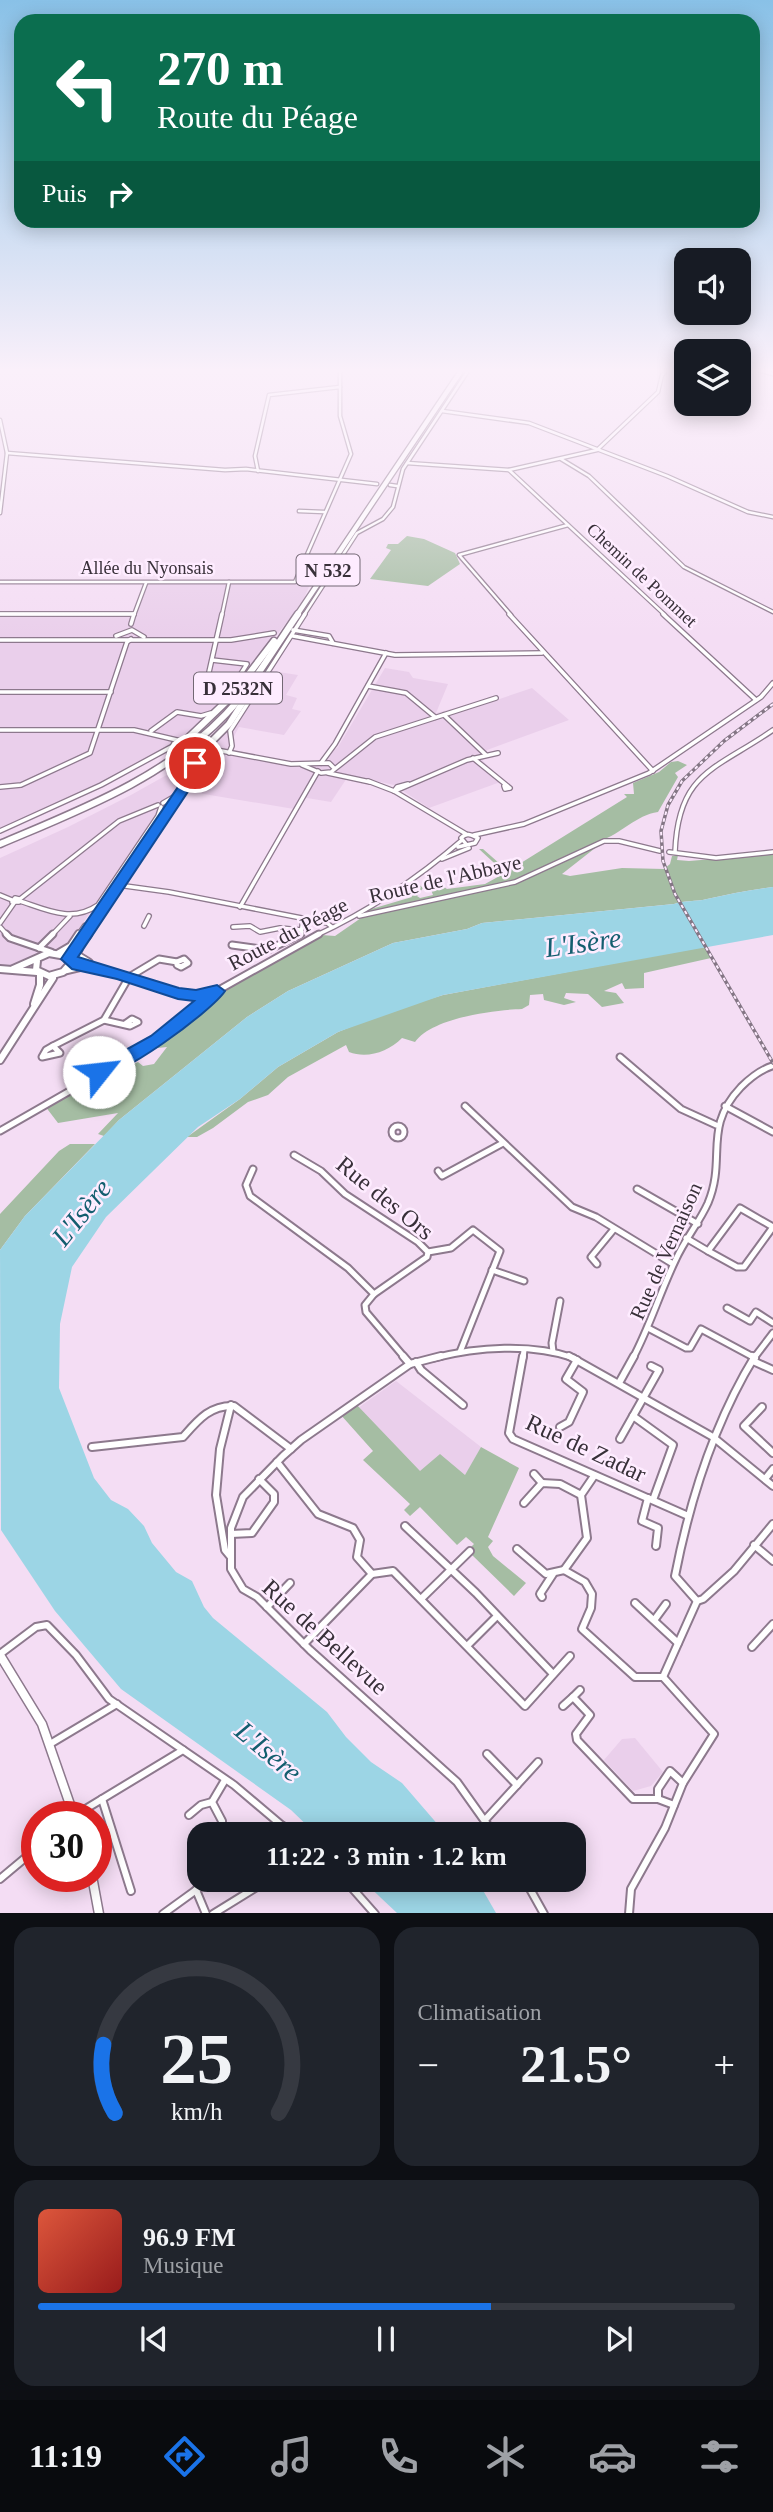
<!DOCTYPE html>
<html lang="fr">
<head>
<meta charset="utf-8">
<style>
	body { margin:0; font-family:Georgia,serif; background:#20242c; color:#f1f3f6; height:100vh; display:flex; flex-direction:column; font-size:26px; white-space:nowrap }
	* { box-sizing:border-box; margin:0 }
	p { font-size:23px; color:#9ea1a6 }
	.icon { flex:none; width:38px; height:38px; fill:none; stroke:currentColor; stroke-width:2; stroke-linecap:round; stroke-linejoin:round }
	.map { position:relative; height:1913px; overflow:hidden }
	.details { display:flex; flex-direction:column; gap:14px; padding:14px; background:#0d0f14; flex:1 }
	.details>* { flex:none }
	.top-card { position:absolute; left:14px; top:14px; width:746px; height:214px; border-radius:21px; box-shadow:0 4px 18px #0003; background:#0b6e4f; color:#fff; overflow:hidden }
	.tools { position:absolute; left:674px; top:248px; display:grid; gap:14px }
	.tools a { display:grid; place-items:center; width:77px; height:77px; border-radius:14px; background:#171b24; box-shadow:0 4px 18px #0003; font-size:35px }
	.speed { position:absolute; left:21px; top:1801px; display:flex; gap:14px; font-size:35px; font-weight:700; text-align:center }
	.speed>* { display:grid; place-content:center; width:91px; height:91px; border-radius:50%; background:#171b24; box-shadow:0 4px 18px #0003; line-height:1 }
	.speed .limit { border:10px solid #d22; background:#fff; color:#111 }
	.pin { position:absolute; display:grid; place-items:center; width:60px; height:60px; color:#fff; margin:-30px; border:4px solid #fff; border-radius:50%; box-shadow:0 2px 7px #0007 }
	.me { position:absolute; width:77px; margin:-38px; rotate:61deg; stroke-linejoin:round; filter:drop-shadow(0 0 5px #0008) }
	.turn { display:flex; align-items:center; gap:24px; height:147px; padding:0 28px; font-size:32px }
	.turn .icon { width:91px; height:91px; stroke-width:2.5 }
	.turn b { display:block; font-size:49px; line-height:60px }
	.then { display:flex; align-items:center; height:66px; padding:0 28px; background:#0003; gap:14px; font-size:26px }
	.big { font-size:52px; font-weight:700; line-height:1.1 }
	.details .tile { flex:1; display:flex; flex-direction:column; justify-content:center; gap:10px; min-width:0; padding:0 24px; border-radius:21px; background:#20242c }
	.details .dial { align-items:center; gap:0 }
	.dial svg { height:182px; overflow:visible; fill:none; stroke:#363941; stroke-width:7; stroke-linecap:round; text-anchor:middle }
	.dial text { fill:#f1f3f6; stroke:none }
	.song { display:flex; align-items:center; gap:21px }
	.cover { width:84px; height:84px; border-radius:10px; background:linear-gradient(135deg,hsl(10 70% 55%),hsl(0 70% 35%)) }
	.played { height:7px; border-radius:4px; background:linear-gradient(90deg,#1a73e8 65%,#363941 65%) }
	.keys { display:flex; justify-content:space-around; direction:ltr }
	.heat { display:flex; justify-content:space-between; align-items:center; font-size:38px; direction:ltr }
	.details .tiles { flex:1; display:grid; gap:14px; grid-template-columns:1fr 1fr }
	.tile:last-child { grid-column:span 2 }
	.trip { position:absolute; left:187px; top:1822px; width:399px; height:70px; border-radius:21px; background:#171b24; box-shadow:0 4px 18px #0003; font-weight:700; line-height:70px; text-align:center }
	.menu { display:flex; height:112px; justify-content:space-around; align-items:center; background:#090b0e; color:#9ea1a6 }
	.menu .icon { width:49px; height:49px }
	.menu .on { color:#1a73e8 }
	.menu b { font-size:32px; color:#f1f3f6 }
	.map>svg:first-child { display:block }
</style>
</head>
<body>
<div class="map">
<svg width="773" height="1914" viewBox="0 0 773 1914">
	<rect width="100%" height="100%" fill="#f4ddf4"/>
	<g fill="#eacfeb">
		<path d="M142 581 310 584 303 601 232 693 186 738 124 772 0 832V615L133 613 144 583Z"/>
		<path d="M385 668 409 672 413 678 448 684 436 713 463 706 467 710 532 688 569 720 487 750 483 761 503 781 429 808 394 785 349 775 331 802 301 797 294 809 180 790 63 950 19 968 0 967V858L68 827 131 795 172 772 177 763 201 760 209 747 237 725 272 671 298 675 286 695 297 698 292 709 301 711 284 735 239 727 224 755 303 767 318 763 338 747Z"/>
		<path d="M396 1381 481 1447 465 1476 420 1472 358 1408Z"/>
		<path d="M635 1738 663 1772 651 1786 633 1791 604 1760 622 1739Z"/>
	</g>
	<g fill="#a5bda3">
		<path d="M407 536 424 539 455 553 460 564 428 586 370 579 391 550 386 548 388 544H398Z"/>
		<path d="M678 761 687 765 675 773 678 777 658 812C636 815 621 834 600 841L599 845 562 874 570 876 622 868 664 869 670 864 672 856 678 855 677 860 689 861 773 854V887C750 890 729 894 707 899 695 902 685 900 674 904L482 923 467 929 393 943 288 991 247 1017 119 1120 104 1136 98 1134 118 1113 58 1123 45 1106 93 1078 98 1081 138 1062 143 1066 154 1064 167 1047 149 1049 220 991 322 935 335 936 361 918 401 908 402 905 368 912V910L412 897 406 886 415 881 423 888 417 896 420 898 433 895 430 887 440 884 447 889 485 884 505 873 479 849H483L508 871 627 797 624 794H634L633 783 659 772 671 762Z"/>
		<path d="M701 947 705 948 711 958 644 973V988L625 989 622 983 604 991 616 993 624 1003 602 1007 588 994 566 993 564 998 576 1002 564 1005 544 1000 543 994 530 995 529 1005 522 1009C493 1010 432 1018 415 1042L402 1038C388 1052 367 1059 349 1052L346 1045 288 1077 268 1095 248 1102 213 1128 197 1137H187L240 1099 278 1067 338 1032 390 1011 443 995Z"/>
		<path d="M70 1144H95L25 1216 0 1250V1214L59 1151Z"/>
		<path d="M356 1404 420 1471 440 1454 465 1475 481 1447 519 1468 488 1537 493 1541 488 1547 493 1556 526 1583 514 1596 471 1554 470 1548 474 1544 466 1537 457 1545 420 1507 410 1516 404 1510 410 1504 363 1460 373 1451 340 1414Z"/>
	</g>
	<g fill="#9cd5e5">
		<path d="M773 887V935L443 995 338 1032 278 1067 240 1099 198 1127 106 1217 72 1267 60 1324 59 1388 94 1478 111 1500 128 1509 144 1526 152 1543 176 1572 192 1581 204 1607 213 1618 327 1712 346 1737 371 1762 402 1783 446 1834H316L291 1810 121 1689 55 1611 1 1530 0 1250 25 1216 119 1120 247 1017 288 991 393 943 467 929 482 923 674 904C685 900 695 902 707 899 729 894 750 890 773 887Z"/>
		<path d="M362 1880H477L496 1913H397Z"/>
	</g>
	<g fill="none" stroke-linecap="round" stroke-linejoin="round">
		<g stroke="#8d798d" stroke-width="5">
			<g id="minor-far3">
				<path d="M761 371 773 374"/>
				<path d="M442 411 529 423 667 476 748 512 773 517"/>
				<path d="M0 420 7 453 0 513"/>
				<path d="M7 453 225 470 246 469 377 484"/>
				<path d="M561 459 589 476 684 567 773 612"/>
				<path d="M407 463 509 470 597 450 658 392 662 375 666 371"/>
				<path d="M509 470 665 615"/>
				<path d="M258 471 255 456 269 395 340 387"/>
				<path d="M390 485 397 486"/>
				<path d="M299 511 324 512"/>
				<path d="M0 582H295L351 454 340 416V371"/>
				<path d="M0 614H134"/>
				<path d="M134 615 146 583"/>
				<path d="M222 615 229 582"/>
				<path d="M304 615 357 533 383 519 393 507 403 469 468 371"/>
				<path d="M511 615 459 555 568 525"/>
			</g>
		</g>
		<g stroke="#8d798d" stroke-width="6">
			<g id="minor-far2">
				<path d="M0 614H134"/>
				<path d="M509 614 653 771"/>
				<path d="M663 614 756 700"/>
				<path d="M131 624 134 614"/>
				<path d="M293 630 329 636 333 643"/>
				<path d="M116 636 132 630 144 637"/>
				<path d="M293 636 395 655 542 653"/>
				<path d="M0 640H231L274 633"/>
				<path d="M212 660 247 664 225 699"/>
				<path d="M209 672 222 614"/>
				<path d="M368 686 406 693 435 717"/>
				<path d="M0 692H111"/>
				<path d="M444 715 486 755"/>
				<path d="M0 730H134L181 741"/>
				<path d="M151 731 177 712 201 716 211 713"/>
				<path d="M206 748 291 764 329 763 334 768"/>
				<path d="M229 753 232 746 230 731 305 614"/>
				<path d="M473 758 510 788 505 789 504 786"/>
				<path d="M321 763 335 744 386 653"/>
				<path d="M302 765 321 773 331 772 375 737 496 698"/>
				<path d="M328 773 370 782"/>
				<path d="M368 781 394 791 466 834"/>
				<path d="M0 787 21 785 90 753 127 642 131 639"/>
				<path d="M394 791 397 787 408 784"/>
				<path d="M395 791 467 760 498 753"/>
				<path d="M163 803 175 796"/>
				<path d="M0 831 101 785 171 747"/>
				<path d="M474 835 524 824 649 773 761 697 773 683"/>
				<path d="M458 847 475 843 478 838C471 835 467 832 461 838L466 844"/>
				<path d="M669 852 716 858 773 852"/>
				<path d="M675 852C678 772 715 770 773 730"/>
				<path d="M442 859 469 848"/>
				<path d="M118 885 169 892 327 923 332 927"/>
				<path d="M0 895 12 900"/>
				<path d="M15 898 19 899V902H12Z"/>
				<path d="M20 899 119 821 158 805"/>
				<path d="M20 901C47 910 72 923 98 905L158 816 161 807"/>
				<path d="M240 907 318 771"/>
				<path d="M359 916 515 882 604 841H619L660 851"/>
				<path d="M0 923 14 903"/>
				<path d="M144 926 149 916"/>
				<path d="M0 927 8 936"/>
				<path d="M233 927 250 926 260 932 280 928 301 930"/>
				<path d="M51 936 70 916"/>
				<path d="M88 936 100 917"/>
				<path d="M297 936 301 934 303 919"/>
				<path d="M315 936C369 911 417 879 462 840"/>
			</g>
		</g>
		<g stroke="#8d798d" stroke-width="9">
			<g id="minor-far1">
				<path d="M6 934 10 938 51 952"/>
				<path d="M87 937 89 934"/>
				<path d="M232 945 268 950 301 934"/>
				<path d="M39 948 53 934"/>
				<path d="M79 950 76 954 89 962 87 966"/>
				<path d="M184 959 188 963 181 967 177 965V962Z"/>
				<path d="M70 961 178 993 196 995 217 991 319 934"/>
				<path d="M65 971 82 967"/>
				<path d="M104 1020 130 1026 138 1022 132 1019 125 1024"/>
				<path d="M53 1046 60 1053 42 1057 46 1050Z"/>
				<path d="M53 1046 104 1020 129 977 159 959 177 962"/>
				<path d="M620 1057 681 1109 716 1125"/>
				<path d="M465 1106 572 1207 596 1217 673 1264"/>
				<path d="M725 1106 773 1132"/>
				<circle cx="398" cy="1132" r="6"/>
				<path d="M0 1131 157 1041 216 992"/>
				<path d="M294 1155 321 1171 345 1194 418 1242 428 1252 427 1257 374 1294 365 1305 366 1312 405 1358"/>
				<path d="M253 1169 246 1185 250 1196 348 1268 374 1294"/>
				<path d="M438 1171 442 1176 503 1143"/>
				<path d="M637 1189 698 1224"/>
				<path d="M740 1208 773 1227 744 1267H737L708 1251Z"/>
				<path d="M686 1238 708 1251"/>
				<path d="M428 1252 451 1248 473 1230 500 1251 460 1352"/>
				<path d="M597 1264 591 1257 614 1229"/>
				<path d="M492 1270 524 1281"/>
				<path d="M727 1308 750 1321 756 1312 773 1323"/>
				<path d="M648 1328 686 1348H690L701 1329 755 1358"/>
				<path d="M553 1352 552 1343 560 1301"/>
				<path d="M434 1358C477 1347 532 1343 574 1358"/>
				<path d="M523 1358 524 1350"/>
				<path d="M633 1358C650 1326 660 1292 676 1259 685 1239 699 1223 708 1203 727 1158 702 1128 741 1087 750 1078 760 1070 772 1066"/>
				<path d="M754 1358 773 1333"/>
			</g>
		</g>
		<g stroke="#8d798d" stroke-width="10">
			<g id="minor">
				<path d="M403 1356 410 1364"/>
				<path d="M441 1356 410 1364 301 1440 283 1456 243 1497 231 1528V1569L243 1589 257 1597 310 1650 457 1782 494 1834"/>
				<path d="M523 1356 509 1433 513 1439 686 1515"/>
				<path d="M569 1356 713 1437 773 1486"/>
				<path d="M752 1356 755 1358"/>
				<path d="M753 1361 773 1370"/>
				<path d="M416 1362 421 1370 463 1405"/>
				<path d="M651 1366 659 1370 633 1416 673 1445 653 1500"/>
				<path d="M619 1383 634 1356"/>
				<path d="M762 1407 744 1426 773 1453"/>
				<path d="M560 1427 569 1422 583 1392 566 1379 577 1360"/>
				<path d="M620 1439 633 1416"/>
				<path d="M92 1447 183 1437C198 1420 210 1405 234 1406L291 1449"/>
				<path d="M277 1462 318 1514 353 1528 360 1540 357 1557 372 1574"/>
				<path d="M534 1474 542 1483"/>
				<path d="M765 1479 773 1469"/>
				<path d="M648 1498 642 1521 658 1528 656 1546"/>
				<path d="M524 1503 542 1483 560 1484 581 1495"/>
				<path d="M405 1526 476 1593 553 1674"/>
				<path d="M231 1534 252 1533 274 1502V1494L259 1479"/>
				<path d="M754 1545 773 1561"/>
				<path d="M517 1549 546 1574 564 1570"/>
				<path d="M230 1556 225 1550 216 1495 220 1449 231 1405"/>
				<path d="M564 1570 585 1582 592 1594 591 1608 582 1629 635 1677H663"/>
				<path d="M564 1570 587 1538 581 1495 594 1476"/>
				<path d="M542 1597 540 1594 553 1574"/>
				<path d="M421 1599 470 1551"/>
				<path d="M697 1601 675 1576C690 1499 714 1423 755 1356"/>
				<path d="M697 1601 703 1599 734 1571 773 1524"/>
				<path d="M635 1603 678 1643"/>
				<path d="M267 1607 290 1583"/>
				<path d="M655 1619 666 1604"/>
				<path d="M304 1644 372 1574 393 1571 525 1706 570 1656"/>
				<path d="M468 1645 497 1616"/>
				<path d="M752 1647 773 1624"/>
				<path d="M0 1654 36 1627 47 1625 76 1655 109 1699 234 1785 292 1834"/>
				<path d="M663 1677 697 1601"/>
				<path d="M580 1690 573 1697 590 1715 576 1734 577 1740 633 1799H658L674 1805"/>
				<path d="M563 1706 573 1697"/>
				<path d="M50 1744 117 1704"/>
				<path d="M487 1754 517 1785"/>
				<path d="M102 1799 131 1891"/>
				<path d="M658 1799V1789L670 1771 683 1783"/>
				<path d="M189 1815 201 1805 212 1802"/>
				<path d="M74 1816 183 1750"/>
				<path d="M485 1820 538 1762"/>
				<path d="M222 1821 212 1802 225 1780"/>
				<path d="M272 1834 283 1826"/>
				<path d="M0 1879 37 1848"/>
				<path d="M345 1880 375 1914"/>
				<path d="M525 1880 544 1914"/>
				<path d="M196 1890 206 1914"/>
				<path d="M163 1914 210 1880"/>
				<path d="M213 1914 268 1880"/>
				<path d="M629 1914 631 1889 665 1828 683 1783 714 1734 663 1677"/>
			</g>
		</g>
		<g stroke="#8d798d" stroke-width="7">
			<g id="major-far2">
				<path d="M170 754 174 744 189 740"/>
				<path d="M193 774 197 759"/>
				<path d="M78 936 85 926"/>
				<path d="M84 936 186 782 191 767 185 761"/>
			</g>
		</g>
		<g stroke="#8d798d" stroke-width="10">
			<g id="major-far1">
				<path d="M59 953 71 946 79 934"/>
				<path d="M69 959 86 934"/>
				<path d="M0 969 37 972"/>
				<path d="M13 969 49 953 66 956 70 964 63 972 49 976 36 970 37 961"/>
				<path d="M34 1004 40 985V974"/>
				<path d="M0 1060 53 978"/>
			</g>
		</g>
		<g stroke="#8d798d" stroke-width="11">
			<g id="major">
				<path d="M0 1655 42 1724 74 1816"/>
				<path d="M92 1876 99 1914"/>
			</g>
		</g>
		<g stroke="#8d798d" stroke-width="7">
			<path id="highway-far1" d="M297 615 461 371"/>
		</g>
		<g stroke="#8d798d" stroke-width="9">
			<g id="highway">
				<path d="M186 740 232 696 274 641"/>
				<path d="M206 747 229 724 247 696"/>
				<path d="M0 844C80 810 165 778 226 714 254 684 275 647 298 614"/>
			</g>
		</g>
		<use href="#minor-far3" stroke="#fff" stroke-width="2.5"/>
		<use href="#minor-far2" stroke="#fff" stroke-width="3.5"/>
		<use href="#minor-far1" stroke="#fff" stroke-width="5"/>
		<use href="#minor" stroke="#fff" stroke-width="6"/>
		<use href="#major-far2" stroke="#fff" stroke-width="4.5"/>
		<use href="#major-far1" stroke="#fff" stroke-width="6"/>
		<use href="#major" stroke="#fff" stroke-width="8"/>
		<use href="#highway-far1" stroke="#fff" stroke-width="4.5"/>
		<use href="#highway" stroke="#fff" stroke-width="6"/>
		<g stroke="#847685" stroke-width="3.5">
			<path id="rail" d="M773 704 724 741 682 781 668 805 661 831 663 861 675 894 773 1063"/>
		</g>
		<use href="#rail" stroke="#feecff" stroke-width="2" stroke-dasharray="3.5" stroke-linecap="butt"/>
		<g stroke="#8d798d" stroke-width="7" stroke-linecap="butt">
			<g id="major-bridge">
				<path d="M189 740 203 743"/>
				<path d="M170 754 179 760"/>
			</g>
		</g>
		<use href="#major-bridge" stroke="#fff" stroke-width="4.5"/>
	</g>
	<linearGradient id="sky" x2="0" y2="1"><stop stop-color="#89c1e7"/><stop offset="0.58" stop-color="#faf0fa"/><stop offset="1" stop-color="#faf0fa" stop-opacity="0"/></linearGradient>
	<rect width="773" height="639" fill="url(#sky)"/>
	<path fill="#1a73e8" stroke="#114b97" stroke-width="2" d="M195 759 202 763 199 775 78 957 179 988 196 990 217 985 225 991C212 1011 115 1083 93 1077L91 1072 93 1068 151 1036 194 1001 178 999 117 979 72 969 61 959 186 775 188 763Z"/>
	<g text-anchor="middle" stroke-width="5" stroke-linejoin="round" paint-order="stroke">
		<g font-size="18" fill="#383039" stroke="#feecff">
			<text x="147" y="574">Allée du Nyonsais</text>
			<text transform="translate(642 575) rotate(43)" y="6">Chemin de Pommet</text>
		</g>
		<g fill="#feecff" stroke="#736874" stroke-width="2">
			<rect x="296.5" y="554.5" width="63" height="31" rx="5"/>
			<rect x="194" y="672.5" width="88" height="31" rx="5"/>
		</g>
		<g font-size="19" font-weight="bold" fill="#383039">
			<text x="328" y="577">N 532</text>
			<text x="238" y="695">D 2532N</text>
		</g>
		<g font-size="21" fill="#383039" stroke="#feecff">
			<text transform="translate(445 879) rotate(-13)" y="7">Route de l'Abbaye</text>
			<text transform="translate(288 934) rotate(-28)" y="7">Route du Péage</text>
			<text transform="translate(666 1251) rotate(-66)" y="7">Rue de Vernaison</text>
		</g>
		<g font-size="24" fill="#383039" stroke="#feecff">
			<text transform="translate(385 1198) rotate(39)" y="8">Rue des Ors</text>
			<text transform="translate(586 1448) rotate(25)" y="8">Rue de Zadar</text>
			<text transform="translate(325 1637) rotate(42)" y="8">Rue de Bellevue</text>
		</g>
		<g font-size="28" font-style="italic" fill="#135e6f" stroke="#feecff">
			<text transform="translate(583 942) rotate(-8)" y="10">L'Isère</text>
			<text transform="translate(81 1212) rotate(-51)" y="10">L'Isère</text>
			<text transform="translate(269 1751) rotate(40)" y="10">L'Isère</text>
		</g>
	</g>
</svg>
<div class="tools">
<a><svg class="icon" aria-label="sound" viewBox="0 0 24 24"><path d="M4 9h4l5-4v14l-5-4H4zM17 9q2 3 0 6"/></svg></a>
<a><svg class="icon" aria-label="layers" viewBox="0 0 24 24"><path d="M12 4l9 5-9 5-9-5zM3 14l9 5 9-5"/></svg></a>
</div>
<div class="speed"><div class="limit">30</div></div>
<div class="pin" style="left:195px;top:763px;background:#d93025"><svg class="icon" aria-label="arrive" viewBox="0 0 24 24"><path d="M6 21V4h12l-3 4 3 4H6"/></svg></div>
<svg class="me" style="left:99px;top:1072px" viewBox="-20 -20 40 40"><circle r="19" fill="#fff"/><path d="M0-13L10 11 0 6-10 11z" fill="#1a73e8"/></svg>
<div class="trip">11:22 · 3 min · 1.2 km</div>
<div class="top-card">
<div class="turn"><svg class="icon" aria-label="left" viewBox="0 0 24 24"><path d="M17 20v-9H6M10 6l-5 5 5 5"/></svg><div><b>270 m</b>Route du Péage</div></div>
<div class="then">Puis<svg class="icon" aria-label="right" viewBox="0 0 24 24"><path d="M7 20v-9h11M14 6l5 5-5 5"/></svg></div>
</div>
</div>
<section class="details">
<div class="tiles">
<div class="tile dial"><svg viewBox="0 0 100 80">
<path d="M14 69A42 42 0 1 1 86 69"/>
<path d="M14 69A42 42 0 0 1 9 39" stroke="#1a73e8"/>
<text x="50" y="56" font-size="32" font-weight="700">25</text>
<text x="50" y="72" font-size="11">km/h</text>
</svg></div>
<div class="tile"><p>Climatisation</p>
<div class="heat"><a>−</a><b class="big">21.5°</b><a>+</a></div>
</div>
<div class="tile">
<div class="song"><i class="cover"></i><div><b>96.9 FM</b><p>Musique</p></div></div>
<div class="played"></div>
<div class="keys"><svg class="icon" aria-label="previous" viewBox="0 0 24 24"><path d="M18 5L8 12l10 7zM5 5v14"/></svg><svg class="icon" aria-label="pause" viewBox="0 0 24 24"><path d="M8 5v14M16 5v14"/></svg><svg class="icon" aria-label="next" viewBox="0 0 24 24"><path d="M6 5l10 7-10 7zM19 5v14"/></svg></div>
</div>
</div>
</section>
<nav class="menu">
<b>11:19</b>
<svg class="icon on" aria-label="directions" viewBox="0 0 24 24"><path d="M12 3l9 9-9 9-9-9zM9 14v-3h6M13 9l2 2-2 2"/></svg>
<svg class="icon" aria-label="music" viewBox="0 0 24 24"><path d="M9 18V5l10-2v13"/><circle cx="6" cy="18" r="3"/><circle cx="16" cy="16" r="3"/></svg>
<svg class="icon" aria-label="phone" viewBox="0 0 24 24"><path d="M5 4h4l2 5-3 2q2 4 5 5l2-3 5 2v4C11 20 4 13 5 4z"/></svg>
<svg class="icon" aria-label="climate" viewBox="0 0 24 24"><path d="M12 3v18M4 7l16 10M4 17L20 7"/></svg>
<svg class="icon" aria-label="car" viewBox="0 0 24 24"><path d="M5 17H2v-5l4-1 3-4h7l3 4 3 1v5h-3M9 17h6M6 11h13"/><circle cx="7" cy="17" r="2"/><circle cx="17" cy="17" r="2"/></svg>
<svg class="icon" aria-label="filters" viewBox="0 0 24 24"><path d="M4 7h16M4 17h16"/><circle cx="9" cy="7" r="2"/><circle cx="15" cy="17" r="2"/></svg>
</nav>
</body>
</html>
